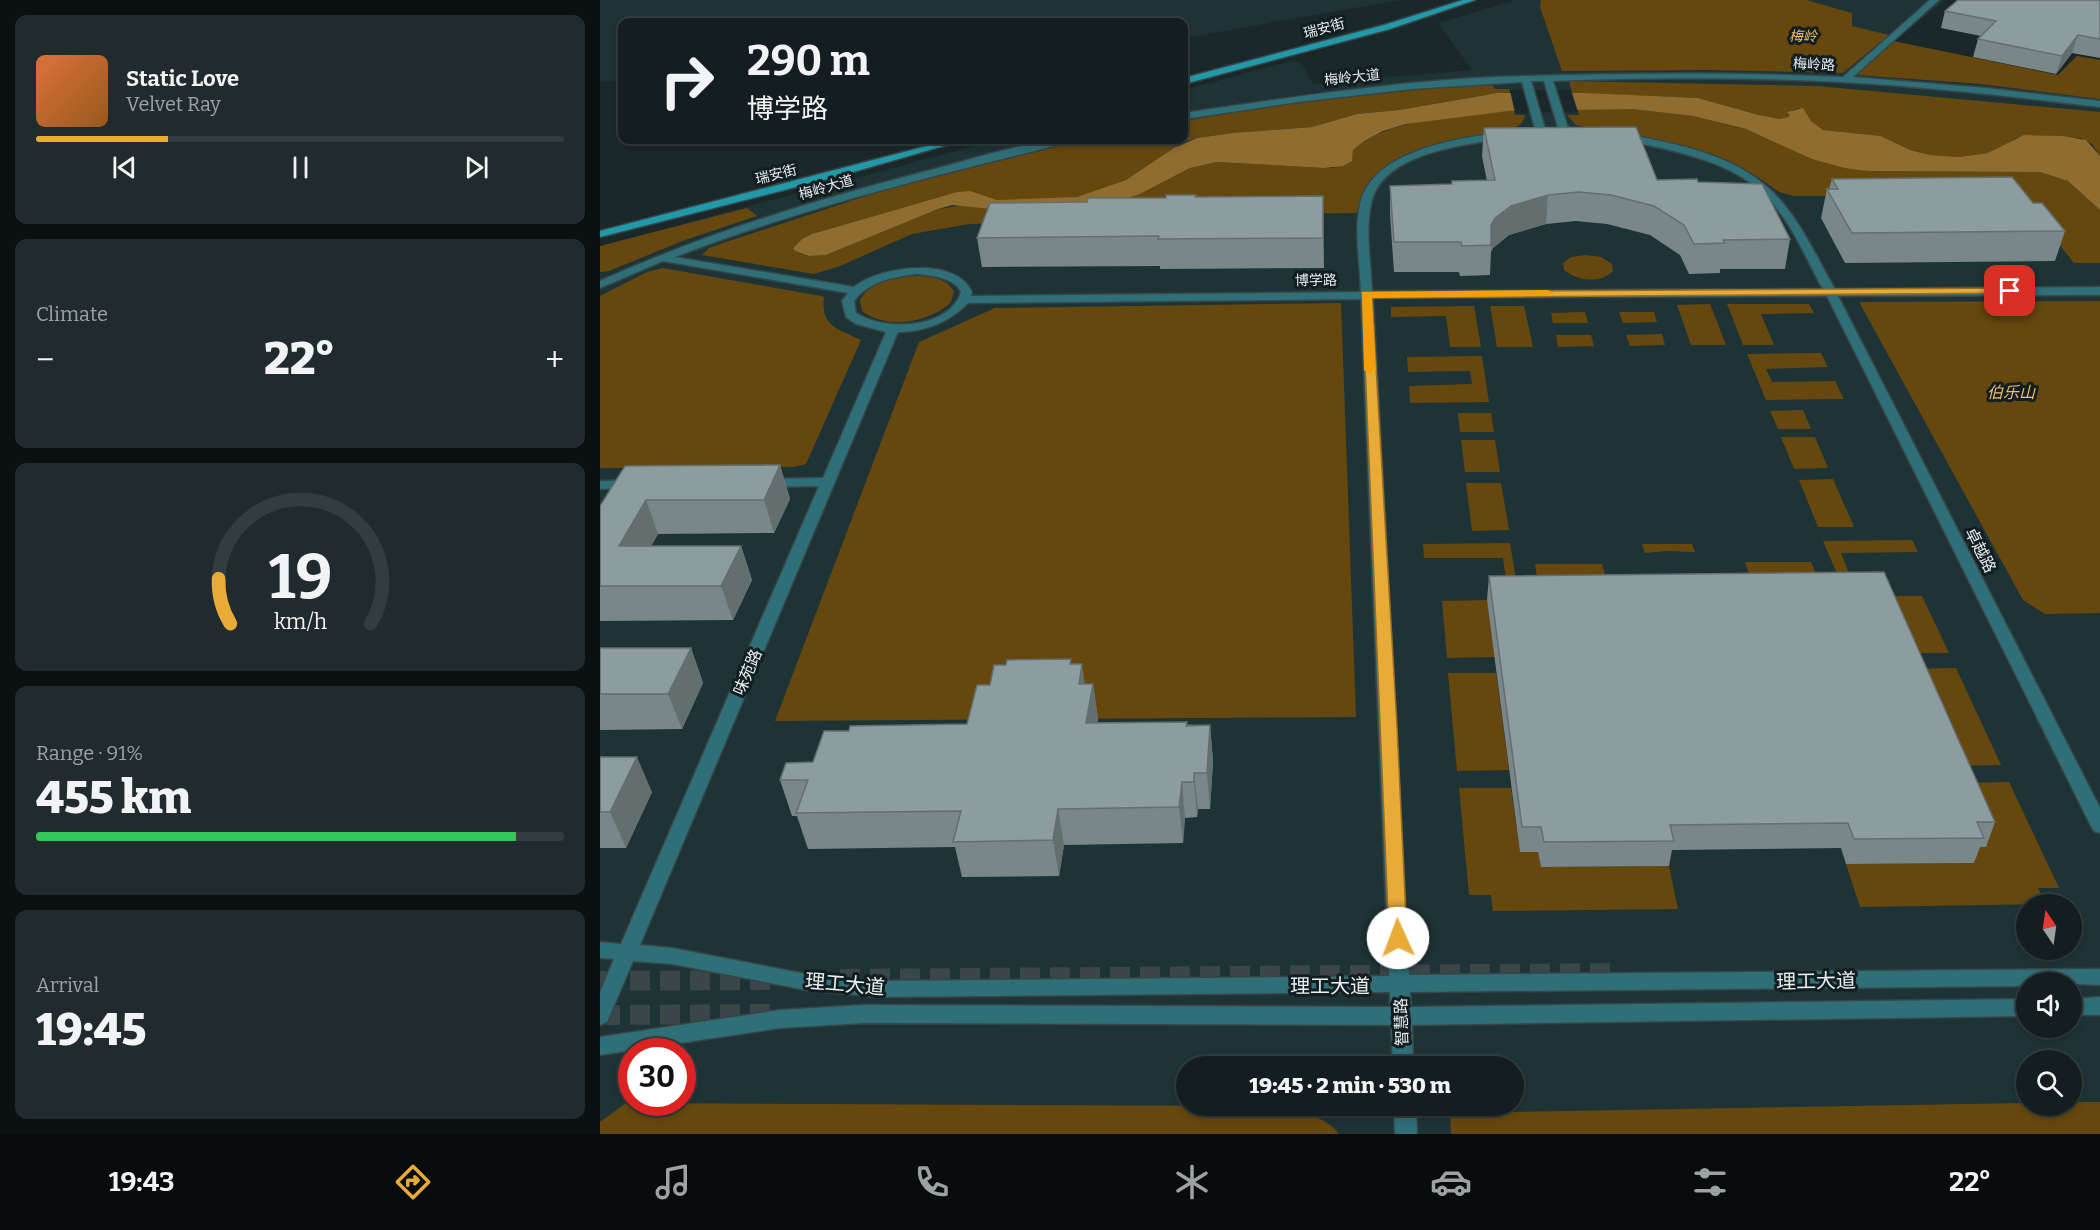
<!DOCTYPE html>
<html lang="en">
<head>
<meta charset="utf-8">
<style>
	body { margin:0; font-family:Bitter,"Noto Sans SC",serif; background:#212b2d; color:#f1f3f6; height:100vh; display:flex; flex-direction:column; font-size:22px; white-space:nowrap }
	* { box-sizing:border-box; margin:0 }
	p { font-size:20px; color:#9da2a5 }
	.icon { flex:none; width:33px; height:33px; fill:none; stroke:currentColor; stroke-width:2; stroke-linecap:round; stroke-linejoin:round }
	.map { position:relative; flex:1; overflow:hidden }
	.panel { display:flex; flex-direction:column; gap:15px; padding:15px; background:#0b1012; width:600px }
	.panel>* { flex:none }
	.guide { position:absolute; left:18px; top:18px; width:570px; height:126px; border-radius:12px; box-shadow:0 3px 9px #0003,0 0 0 2px #333c3e; background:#141e20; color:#f1f3f6; overflow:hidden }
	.needle { width:39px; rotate:347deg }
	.buttons { position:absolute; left:1416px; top:894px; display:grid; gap:12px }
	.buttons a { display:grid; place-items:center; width:66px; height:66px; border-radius:50%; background:#141e20; box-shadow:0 3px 9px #0003,0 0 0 2px #333c3e; font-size:30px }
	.speed { position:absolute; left:18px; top:1038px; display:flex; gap:12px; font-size:30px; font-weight:700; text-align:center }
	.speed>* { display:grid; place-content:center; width:78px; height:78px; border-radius:50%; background:#141e20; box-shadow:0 3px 9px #0003,0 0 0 2px #333c3e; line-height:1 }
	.speed .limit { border:9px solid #d22; background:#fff; color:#111 }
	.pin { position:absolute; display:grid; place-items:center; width:51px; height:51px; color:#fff; margin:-26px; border-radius:12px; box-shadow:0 3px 9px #0006 }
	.me { position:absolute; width:66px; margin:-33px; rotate:358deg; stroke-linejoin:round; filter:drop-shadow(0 0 4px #0008) }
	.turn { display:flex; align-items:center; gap:21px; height:126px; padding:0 30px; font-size:27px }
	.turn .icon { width:78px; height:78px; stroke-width:2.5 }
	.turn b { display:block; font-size:42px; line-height:51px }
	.big { font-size:45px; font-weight:800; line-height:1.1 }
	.panel .card { flex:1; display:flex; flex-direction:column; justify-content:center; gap:9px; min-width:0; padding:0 21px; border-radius:12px; background:#212b2d }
	.panel .dial { align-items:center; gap:0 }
	.dial svg { height:156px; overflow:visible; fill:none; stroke:#333c3e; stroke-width:7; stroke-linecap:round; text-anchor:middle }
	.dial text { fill:#f1f3f6; stroke:none }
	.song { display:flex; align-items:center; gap:18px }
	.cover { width:72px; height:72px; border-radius:9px; background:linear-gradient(135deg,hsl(20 70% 55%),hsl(30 70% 35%)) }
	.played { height:6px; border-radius:3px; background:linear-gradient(90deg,#e9ab38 25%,#333c3e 25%) }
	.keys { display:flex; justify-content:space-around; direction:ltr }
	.heat { display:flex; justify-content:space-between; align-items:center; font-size:33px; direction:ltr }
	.charge { height:9px; border-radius:4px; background:linear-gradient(90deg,#34c759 91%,#333c3e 0) }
	.trip { position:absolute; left:576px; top:1056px; width:348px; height:60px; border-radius:30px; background:#141e20; box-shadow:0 3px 9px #0003,0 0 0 2px #333c3e; font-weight:800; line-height:60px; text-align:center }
	.tabs { display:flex; height:96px; justify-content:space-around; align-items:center; background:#080c0d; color:#9da2a5 }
	.tabs .icon { width:42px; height:42px }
	.tabs .on { color:#e9ab38 }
	.tabs b { font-size:27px; color:#f1f3f6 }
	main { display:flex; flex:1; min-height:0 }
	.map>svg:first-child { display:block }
</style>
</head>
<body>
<main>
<section class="panel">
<div class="card">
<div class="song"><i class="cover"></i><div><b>Static Love</b><p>Velvet Ray</p></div></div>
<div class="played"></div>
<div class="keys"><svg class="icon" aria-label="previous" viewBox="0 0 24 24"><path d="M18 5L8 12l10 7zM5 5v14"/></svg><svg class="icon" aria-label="pause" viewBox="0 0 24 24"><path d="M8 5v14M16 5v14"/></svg><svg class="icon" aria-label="next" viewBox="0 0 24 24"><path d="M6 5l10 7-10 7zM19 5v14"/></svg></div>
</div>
<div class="card"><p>Climate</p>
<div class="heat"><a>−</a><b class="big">22°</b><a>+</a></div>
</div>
<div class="card dial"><svg viewBox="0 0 100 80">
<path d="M14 69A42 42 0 1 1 86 69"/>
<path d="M14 69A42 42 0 0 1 8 46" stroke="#e9ab38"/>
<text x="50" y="56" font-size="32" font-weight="700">19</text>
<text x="50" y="72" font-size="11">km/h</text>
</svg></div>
<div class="card"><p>Range · 91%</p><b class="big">455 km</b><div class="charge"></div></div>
<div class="card"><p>Arrival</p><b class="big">19:45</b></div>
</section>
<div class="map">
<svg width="1500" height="1134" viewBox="0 0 1500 1134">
	<rect width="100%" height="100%" fill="#1b282a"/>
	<g fill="#1e3336" fill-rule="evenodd">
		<path d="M0 0H800L584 38V22H22V80L0 82Z"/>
		<path d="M916 0H1346L1293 41 1458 75 1477 56 1500 60V1134H0V246L398 140H584V90L695 60 703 66 713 84 872 70 838 23ZM1426 904H1472V950H1426ZM1426 982H1472V1028H1426ZM32 1052H82V1102H32ZM1426 1060H1472V1106H1426ZM586 1066H914V1106H586Z"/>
	</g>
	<g fill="#66480e">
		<path d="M941 0H1206L1252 13V26L1289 35 1243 73 1110 70 962 71 940 7Z"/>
		<path d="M1293 41 1458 75 1477 56 1500 60V99L1381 84 1257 75Z"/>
		<path d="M969 81 1217 86 1500 112V156L1492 144 1481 138 1434 135 1416 138 1399 150 1388 153 1359 157 1330 155 1310 150 1281 136 1223 130 1215 125 1199 108 1188 112 1190 115 1188 117 1179 119 1155 114 1098 98 972 93Z"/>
		<path d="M891 83 895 89H909L910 93 884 95 799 110 757 114 712 127 633 133 597 138 584 142 526 180 487 195 457 200H397L357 192 212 234 202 239 193 248 195 251 208 256 226 255 338 209 365 205 392 209 540 194 590 168 617 162 724 168H734L752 158 753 150C783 119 872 114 914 110L915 115H925C923 125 916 127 908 131 850 144 776 144 757 213L649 214 369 224 312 234 240 266 214 274 102 255 109 248 123 243 287 189 483 140H584V121L707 100Z"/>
		<path d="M977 109H1032L1093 116 1160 133 1212 159 1267 171 1440 172 1468 181 1500 210V263H1474L1420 195 1194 196 1179 192 1155 175 1115 155 1066 142 976 125 967 115H979Z"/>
		<path d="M147 208 157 216 85 240 9 271 0 272V246Z"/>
		<path d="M986 255 1001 257 1012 264 1013 271C1001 284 977 281 964 270L963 263 971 257Z"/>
		<path d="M63 268 221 296 224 297C220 328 240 329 261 340L206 464 194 467 0 468V296L47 272Z"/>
		<path d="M319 276C332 277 346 278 354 291L351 302C330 323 286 330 262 311L260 300C271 280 298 277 319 276Z"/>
		<path d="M1500 301V613L1445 614 1423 600 1259 302Z"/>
		<path d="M741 303 756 717 175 721 319 342 395 308Z"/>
		<path d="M1110 304 1126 345H1091L1077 305Z"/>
		<path d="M1127 304H1209L1214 313 1161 314 1174 345H1143Z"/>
		<path d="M874 306 881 347H850L846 316 791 317V307Z"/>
		<path d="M890 306H924L933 347H897Z"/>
		<path d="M985 312 988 323H953L951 313Z"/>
		<path d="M1019 312H1054L1057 322 1023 323Z"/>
		<path d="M1062 334 1065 345 1030 346 1026 335Z"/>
		<path d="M956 335H991L994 346 958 347Z"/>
		<path d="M1221 353 1228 367 1166 369 1172 382 1235 381 1244 399 1166 400 1147 354Z"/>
		<path d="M882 356 889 402 810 403 809 386 872 384 870 371 808 372 807 357Z"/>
		<path d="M1203 410 1211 429H1178L1170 411Z"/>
		<path d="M858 413H891L894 432H860Z"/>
		<path d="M1181 437H1215L1228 468 1194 469Z"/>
		<path d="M861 440H895L900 472H865Z"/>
		<path d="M1233 479 1254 527H1218L1199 480Z"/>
		<path d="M866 483H901L909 530 872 531Z"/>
		<path d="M1312 540 1318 552 1241 553 1250 576H1238L1223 541Z"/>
		<path d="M910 543 916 580H906L903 558H824L823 544Z"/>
		<path d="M1042 544H1092L1095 552 1066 551 1045 553Z"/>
		<path d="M1145 562H1211L1216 573 1149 574Z"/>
		<path d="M935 564H1002L1005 575 937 576Z"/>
		<path d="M1277 596H1322L1349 653H1302Z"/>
		<path d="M887 600 895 657 847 658 842 601Z"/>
		<path d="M1356 668 1401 765 1351 766 1309 669Z"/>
		<path d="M848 673H896L909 770 857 771Z"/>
		<path d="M1409 782 1459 888H1438L1445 904 1260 907 1246 864 1374 863 1367 847 1385 846 1358 783Z"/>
		<path d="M859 788H911L920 852H938L941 867 1069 866 1078 909 893 911 891 895H869Z"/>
		<path d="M1472 1102H1500V1134H851L850 1113 1426 1103V1106H1472Z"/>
		<path d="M26 1103 638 1106C669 1108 719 1107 739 1134H0V1122Z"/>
	</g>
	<path fill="#8f6d31" d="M897 93H985L1098 98 1155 114 1179 119 1188 117 1190 115 1187 112 1203 108 1211 121 1223 130 1281 136 1310 150 1330 155 1359 157 1388 153 1424 135 1463 136 1486 140 1500 156V210L1468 181 1440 172 1267 171 1245 168 1212 159 1146 129 1093 116 1032 109 908 111 806 124 783 131 764 141 753 150 752 161 743 166 724 168 617 162 590 168 540 194 515 202 392 209 352 205 338 209 226 255 209 256 195 251 193 248 202 239 212 234 357 192 370 191 397 200 477 197 526 180 574 148 597 138 633 133 712 127 757 114 799 110Z"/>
	<path fill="#1b282a" d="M910 90H971L978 112 915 113Z"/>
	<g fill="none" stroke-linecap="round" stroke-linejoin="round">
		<g stroke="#3a4648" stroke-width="20" stroke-dasharray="20 10" stroke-linecap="butt">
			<path d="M240 979 1014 973"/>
			<path d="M0 981 174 980"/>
			<path d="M0 1015 171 1014"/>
		</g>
		<g stroke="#384446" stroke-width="3">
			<g id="street">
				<path d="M1330 0H1339L1253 77 1386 88 1500 101V107C1424 98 1349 89 1273 84 1166 77 1059 77 953 81L969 131 964 134 959 131 944 81H931L946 132 941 135 936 132 922 82 812 89 698 102 584 119V113C696 97 814 78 926 76 1031 73 1137 72 1243 77Z"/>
				<path d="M904 132 907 133V137C866 146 782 151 771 204 765 232 771 264 772 291L1223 289C1207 261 1195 230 1174 205 1136 159 1075 152 1021 139V135L1024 134C1080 144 1144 156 1182 202 1204 228 1218 260 1235 289L1500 287V295L1238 296 1500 808V833L1494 831 1491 826 1227 296 773 298 809 975 1500 969V985L1426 982V986L810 992 811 1007 1426 999V1016L812 1025 813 1066H793L791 1025 264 1023 180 1028 0 1055V1037L180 1010 264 1005 790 1007V992L279 997 206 990 72 964 33 961 7 1022 0 1025V992L14 959 0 958V942L21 944 219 486 165 487 158 483 165 479 223 478 286 332 256 324 246 317 242 301 248 293 63 261 0 288V281C110 231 226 197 342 167 384 156 429 140 472 140L470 142C337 175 204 207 75 257L254 287C279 266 356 256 372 292L371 296 761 292C760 264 754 232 760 204 772 150 859 138 904 132ZM317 274C331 276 354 277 361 292 349 330 283 331 256 313L254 301C269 281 293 277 317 274ZM761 299 789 976 279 981 206 974 72 948 40 945 298 332C324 332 350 322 368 303Z"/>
				<path d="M33 480 38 481 40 484 38 487 0 489V481Z"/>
				<path d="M1500 997V1015H1472V999Z"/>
				<path d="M794 1106H816L817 1134H795Z"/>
			</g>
		</g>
		<g stroke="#384446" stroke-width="3">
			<g id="secondary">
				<path d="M863 0H875L790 29 584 84V78L784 25Z"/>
				<path d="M350 140H364L243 175 0 237V231Z"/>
			</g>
		</g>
		<use href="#street" fill="#2e6f78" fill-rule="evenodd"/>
		<use href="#secondary" fill="#2099a8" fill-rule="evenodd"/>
	</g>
	<g fill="#798789">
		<path d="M1500 0V58L1472 53 1456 74 1373 57 1378 39 1381 36 1341 28 1345 11Z"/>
		<path d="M884 128 1057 180 1098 182 1190 239 1185 269H1120V273L1089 274 1080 255 1050 235 1007 224 976 221 946 224 909 235 893 248 891 252 890 275 860 276 859 272H794L790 215V186L851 184 852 181H887L882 156Z"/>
		<path d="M1232 179 1433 203 1465 231 1455 261 1245 263 1221 218 1227 189H1229Z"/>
		<path d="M723 196 724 268 560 269V266L382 267 377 238 487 202 596 197Z"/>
		<path d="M180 465 190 499 174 533 58 534 51 546H141L152 580 133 620 0 621V506Z"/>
		<path d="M889 576 1395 822 1386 847H1380L1374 863 1246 864 1241 848 1072 850 1069 866 941 867 938 852H920L887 600Z"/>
		<path d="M0 648H91L103 683 82 729 0 730Z"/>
		<path d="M472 664 485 684H493L498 719 497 723 610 725 613 761 610 809H598L597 817 585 818 583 843 464 845 459 876 362 877 355 847 208 849 197 816H192L180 780 213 762 249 731 367 724 390 685Z"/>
		<path d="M0 757 52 792 26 848H0Z"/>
	</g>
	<g fill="#636e6f">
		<path d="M1478 35 1472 53 1456 74 1462 56Z"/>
		<path d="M948 195 946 224 909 235 893 248 891 252V225L895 218 911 206Z"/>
		<path d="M180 465 190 499 174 533 164 500Z"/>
		<path d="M46 500 58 534 32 580 19 546Z"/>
		<path d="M141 546 152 580 133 620 121 586Z"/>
		<path d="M91 648 103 683 82 729 68 694Z"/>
		<path d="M482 664 487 699 479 684Z"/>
		<path d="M493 684 498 719 492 759 486 723Z"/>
		<path d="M610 725 613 761 610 809 607 773Z"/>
		<path d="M37 757 52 792 26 848 10 812Z"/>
		<path d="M594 773 598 809 597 817 594 782Z"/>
		<path d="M582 782 585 818 583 843 579 807Z"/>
		<path d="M458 809 464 845 459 876 453 840Z"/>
	</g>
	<g fill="#8d9d9f" stroke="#636e6f" stroke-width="1.5">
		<path d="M1358 0H1500V39L1478 35 1462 56 1378 39 1396 21 1345 11Z"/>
		<path d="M1036 127 1057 180 1097 179 1098 182 1162 184 1190 239 1123 240 1125 243 1094 244 1084 225 1054 206 1011 195 979 192 948 195 911 206 895 218 891 225V245L862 246 861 242H794L790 186 852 184V181L895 180 884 128Z"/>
		<path d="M1412 177 1433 203H1442L1465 231 1252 233 1227 189H1238L1232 179Z"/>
		<path d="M566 195H596L595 197 723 196V238L558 239 559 236 377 238 390 203 487 202 488 198H566Z"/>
		<path d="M180 465 164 500H46L19 546H141L121 586H0V506L25 466Z"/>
		<path d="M1284 572 1395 822H1377L1384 838 1254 839 1248 823 1070 825 1074 841 944 842 941 827H922L889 576Z"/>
		<path d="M0 648H91L68 694H0Z"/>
		<path d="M471 659 470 664H482L479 684H493L486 723 587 722 586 726 610 725 607 773H594V782H582L579 807 458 809 453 840 353 842 361 811 196 813 208 780H180L186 763 213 762 224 731H249L250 726 367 724 377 685H390L394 665H406L407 660Z"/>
		<path d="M0 757H37L10 812H0Z"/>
	</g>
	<path fill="#e9ab38" stroke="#976f24" stroke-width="1.5" d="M1410 288 1415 291 1414 293 772 298 797 726 807 938 804 943 798 945 792 943 789 938 762 292Z"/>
	<path fill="#f59e0b" d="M948 290 954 293 952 296 772 298 776 370 770 374 764 370 762 292Z"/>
	<g text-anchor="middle" stroke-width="6" stroke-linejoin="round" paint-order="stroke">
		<g font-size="14" fill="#e7eff0" stroke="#121e20">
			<text transform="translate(724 28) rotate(-15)" y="5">瑞安街</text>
			<text transform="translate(1214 64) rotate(3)" y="5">梅岭路</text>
			<text transform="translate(752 77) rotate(-6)" y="5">梅岭大道</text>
			<text transform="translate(176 174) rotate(-14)" y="5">瑞安街</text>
			<text transform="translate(226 187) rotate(-16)" y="5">梅岭大道</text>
			<text transform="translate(716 280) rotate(-1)" y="5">博学路</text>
		</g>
		<g font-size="14" font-style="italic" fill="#f1be69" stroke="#121e20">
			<text x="1203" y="41">梅岭</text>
		</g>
		<g font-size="16" font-style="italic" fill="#f1be69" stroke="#121e20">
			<text x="1411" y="398">伯乐山</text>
		</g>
		<g font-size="16" fill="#e7eff0" stroke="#121e20">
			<text transform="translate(1381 550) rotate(63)" y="6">卓越路</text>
			<text transform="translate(147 672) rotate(-67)" y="6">味苑路</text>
			<text transform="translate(801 1022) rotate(-92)" y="6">智慧路</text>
		</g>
		<g font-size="20" fill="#e7eff0" stroke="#121e20">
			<text transform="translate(1216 981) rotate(-1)" y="7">理工大道</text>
			<text transform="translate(245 984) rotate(5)" y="7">理工大道</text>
			<text x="730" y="993">理工大道</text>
		</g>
	</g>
</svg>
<div class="buttons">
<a><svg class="needle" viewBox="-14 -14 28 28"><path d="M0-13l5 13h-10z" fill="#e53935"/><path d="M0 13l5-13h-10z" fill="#9da2a5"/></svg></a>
<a><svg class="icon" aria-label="sound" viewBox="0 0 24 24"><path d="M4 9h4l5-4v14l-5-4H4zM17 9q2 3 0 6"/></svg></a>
<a><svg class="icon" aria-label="search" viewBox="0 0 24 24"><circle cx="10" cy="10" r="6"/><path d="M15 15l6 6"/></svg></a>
</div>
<div class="speed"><div class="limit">30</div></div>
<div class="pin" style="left:1410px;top:291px;background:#d93025"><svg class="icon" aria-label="arrive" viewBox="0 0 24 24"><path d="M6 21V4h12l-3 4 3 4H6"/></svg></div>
<svg class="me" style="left:798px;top:938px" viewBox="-20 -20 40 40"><circle r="19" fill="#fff"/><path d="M0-13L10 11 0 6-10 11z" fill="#e9ab38"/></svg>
<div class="trip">19:45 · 2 min · 530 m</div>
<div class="guide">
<div class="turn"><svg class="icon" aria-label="right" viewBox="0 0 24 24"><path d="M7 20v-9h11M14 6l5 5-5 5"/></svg><div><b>290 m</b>博学路</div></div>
</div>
</div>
</main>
<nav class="tabs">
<b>19:43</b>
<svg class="icon on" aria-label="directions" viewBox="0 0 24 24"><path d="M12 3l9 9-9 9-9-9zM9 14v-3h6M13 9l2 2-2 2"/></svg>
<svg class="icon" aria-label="music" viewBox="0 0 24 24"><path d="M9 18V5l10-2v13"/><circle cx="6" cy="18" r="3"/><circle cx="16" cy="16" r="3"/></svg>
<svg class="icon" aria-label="phone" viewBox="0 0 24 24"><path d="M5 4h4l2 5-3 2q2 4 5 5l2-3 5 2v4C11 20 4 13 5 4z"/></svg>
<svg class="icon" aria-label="climate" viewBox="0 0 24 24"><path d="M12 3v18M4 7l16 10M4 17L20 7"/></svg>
<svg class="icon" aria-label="car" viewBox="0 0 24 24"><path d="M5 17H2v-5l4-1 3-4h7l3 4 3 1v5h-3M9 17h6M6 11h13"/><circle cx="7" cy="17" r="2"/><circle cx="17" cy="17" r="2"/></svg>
<svg class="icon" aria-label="filters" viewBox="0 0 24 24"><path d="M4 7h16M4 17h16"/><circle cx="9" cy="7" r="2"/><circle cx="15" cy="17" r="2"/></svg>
<b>22°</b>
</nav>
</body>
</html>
